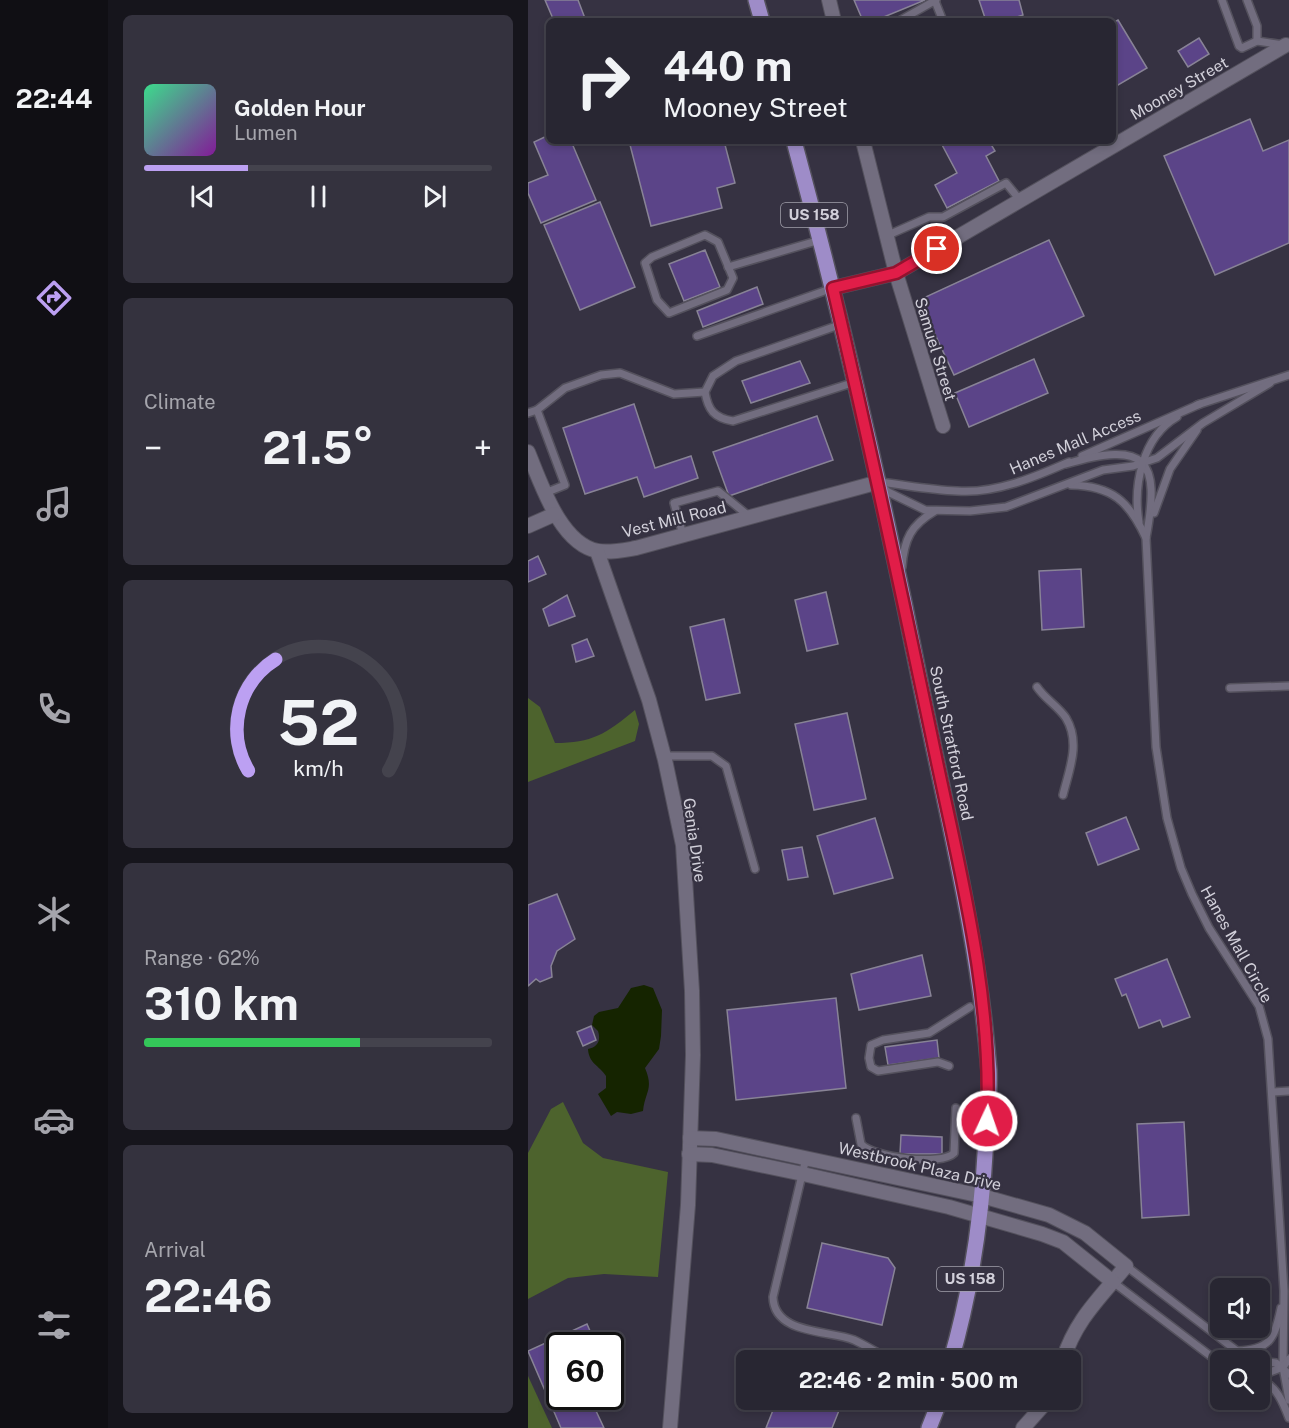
<!DOCTYPE html>
<html lang="en">
<head>
<meta charset="utf-8">
<style>
	body { margin:0; font-family:"Public Sans",sans-serif; background:#34323e; color:#f1f3f6; height:100vh; display:flex; flex-direction:column; font-size:22px; white-space:nowrap }
	* { box-sizing:border-box; margin:0 }
	p { font-size:20px; color:#a5a5ac }
	.icon { flex:none; width:33px; height:33px; fill:none; stroke:currentColor; stroke-width:2; stroke-linecap:round; stroke-linejoin:round }
	.map { position:relative; flex:1; overflow:hidden }
	.drawer { display:flex; flex-direction:column; gap:15px; padding:15px; background:#16151c; width:420px }
	.drawer>* { flex:none }
	.top-card { position:absolute; left:18px; top:18px; width:570px; height:126px; border-radius:9px; box-shadow:0 3px 9px #0003,0 0 0 2px #44434d; background:#282632; color:#f1f3f6; overflow:hidden }
	.fabs { position:absolute; left:682px; top:1278px; display:grid; gap:12px }
	.fabs a { display:grid; place-items:center; width:60px; height:60px; border-radius:9px; background:#282632; box-shadow:0 3px 9px #0003,0 0 0 2px #44434d; font-size:30px }
	.speed { position:absolute; left:18px; top:1332px; display:flex; gap:12px; font-size:30px; font-weight:700; text-align:center }
	.speed>* { display:grid; place-content:center; width:78px; height:78px; border-radius:50%; background:#282632; box-shadow:0 3px 9px #0003,0 0 0 2px #44434d; line-height:1 }
	.speed .limit { border:3px solid #111; border-radius:9px; background:#fff; color:#111 }
	.pin { position:absolute; display:grid; place-items:center; width:51px; height:51px; color:#fff; margin:-26px; border:3px solid #fff; border-radius:50%; box-shadow:0 2px 6px #0007 }
	.me { position:absolute; width:66px; margin:-33px; rotate:3deg; stroke-linejoin:round; filter:drop-shadow(0 0 4px #0008) }
	.turn { display:flex; align-items:center; gap:21px; height:126px; padding:0 18px; font-size:27px }
	.turn .icon { width:78px; height:78px; stroke-width:2.5 }
	.turn b { display:block; font-size:42px; line-height:51px }
	.big { font-size:45px; font-weight:700; line-height:1.1 }
	.drawer .widget { flex:1; display:flex; flex-direction:column; justify-content:center; gap:9px; min-width:0; padding:0 21px; border-radius:9px; background:#34323e }
	.drawer .dial { align-items:center; gap:0 }
	.dial svg { height:156px; overflow:visible; fill:none; stroke:#44434d; stroke-width:7; stroke-linecap:round; text-anchor:middle }
	.dial text { fill:#f1f3f6; stroke:none }
	.song { display:flex; align-items:center; gap:18px }
	.cover { width:72px; height:72px; border-radius:9px; background:linear-gradient(135deg,hsl(150 70% 55%),hsl(290 70% 35%)) }
	.played { height:6px; border-radius:3px; background:linear-gradient(90deg,#bca0f2 30%,#44434d 30%) }
	.keys { display:flex; justify-content:space-around; direction:ltr }
	.heat { display:flex; justify-content:space-between; align-items:center; font-size:33px; direction:ltr }
	.charge { height:9px; border-radius:4px; background:linear-gradient(90deg,#34c759 62%,#44434d 0) }
	.trip { position:absolute; left:208px; top:1350px; width:345px; height:60px; border-radius:9px; background:#282632; box-shadow:0 3px 9px #0003,0 0 0 2px #44434d; font-weight:700; line-height:60px; text-align:center }
	main { display:flex; flex:1; min-height:0 }
	.dock { display:flex; flex-direction:column; width:108px; justify-content:space-around; align-items:center; background:#100f14; color:#a5a5ac }
	.dock .icon { width:42px; height:42px }
	.dock .current { color:#bca0f2 }
	.dock b { font-size:27px; color:#f1f3f6 }
	.map>svg:first-child { display:block }
</style>
</head>
<body>
<main>
<nav class="dock">
<b>22:44</b>
<svg class="icon current" aria-label="directions" viewBox="0 0 24 24"><path d="M12 3l9 9-9 9-9-9zM9 14v-3h6M13 9l2 2-2 2"/></svg>
<svg class="icon" aria-label="music" viewBox="0 0 24 24"><path d="M9 18V5l10-2v13"/><circle cx="6" cy="18" r="3"/><circle cx="16" cy="16" r="3"/></svg>
<svg class="icon" aria-label="phone" viewBox="0 0 24 24"><path d="M5 4h4l2 5-3 2q2 4 5 5l2-3 5 2v4C11 20 4 13 5 4z"/></svg>
<svg class="icon" aria-label="climate" viewBox="0 0 24 24"><path d="M12 3v18M4 7l16 10M4 17L20 7"/></svg>
<svg class="icon" aria-label="car" viewBox="0 0 24 24"><path d="M5 17H2v-5l4-1 3-4h7l3 4 3 1v5h-3M9 17h6M6 11h13"/><circle cx="7" cy="17" r="2"/><circle cx="17" cy="17" r="2"/></svg>
<svg class="icon" aria-label="filters" viewBox="0 0 24 24"><path d="M4 7h16M4 17h16"/><circle cx="9" cy="7" r="2"/><circle cx="15" cy="17" r="2"/></svg>
</nav>
<section class="drawer">
<div class="widget">
<div class="song"><i class="cover"></i><div><b>Golden Hour</b><p>Lumen</p></div></div>
<div class="played"></div>
<div class="keys"><svg class="icon" aria-label="previous" viewBox="0 0 24 24"><path d="M18 5L8 12l10 7zM5 5v14"/></svg><svg class="icon" aria-label="pause" viewBox="0 0 24 24"><path d="M8 5v14M16 5v14"/></svg><svg class="icon" aria-label="next" viewBox="0 0 24 24"><path d="M6 5l10 7-10 7zM19 5v14"/></svg></div>
</div>
<div class="widget"><p>Climate</p>
<div class="heat"><a>−</a><b class="big">21.5°</b><a>+</a></div>
</div>
<div class="widget dial"><svg viewBox="0 0 100 80">
<path d="M14 69A42 42 0 1 1 86 69"/>
<path d="M14 69A42 42 0 0 1 28 12" stroke="#bca0f2"/>
<text x="50" y="56" font-size="32" font-weight="700">52</text>
<text x="50" y="72" font-size="11">km/h</text>
</svg></div>
<div class="widget"><p>Range · 62%</p><b class="big">310 km</b><div class="charge"></div></div>
<div class="widget"><p>Arrival</p><b class="big">22:46</b></div>
</section>
<div class="map">
<svg width="761" height="1428" viewBox="0 0 761 1428">
	<rect width="100%" height="100%" fill="#363242"/>
	<g fill="#4d632d">
		<path d="M0 698 12 707 27 743C64 743 78 734 107 710L111 724 107 741 0 782Z"/>
		<path d="M35 1102 55 1143 75 1158 140 1172 130 1277 76 1274 40 1278 0 1299V1153L23 1109Z"/>
		<path d="M0 1376 24 1428H0Z"/>
	</g>
	<path fill="#152400" d="M116 985 125 988 134 1010 133 1036 131 1049 117 1068C126 1089 117 1092 115 1111L103 1114 89 1112 83 1116 70 1094 78 1088V1076C71 1065 61 1064 60 1049 70 1047 73 1040 70 1031L64 1025 66 1016 71 1012 90 1008 103 988Z"/>
	<g fill="#5b4488" stroke="#888396" stroke-width="1.5">
		<path d="M17 0H50L58 21H26Z"/>
		<path d="M326 0H397L346 21H335Z"/>
		<path d="M451 0H491L495 15 477 21H458Z"/>
		<path d="M590 20 619 68 585 88V23Z"/>
		<path d="M671 38 681 54 660 67 650 51Z"/>
		<path d="M722 119 735 151 761 140V243L687 275 636 156Z"/>
		<path d="M21 135V141H43L68 200 13 223 0 193V183L20 175 6 142Z"/>
		<path d="M101 141H127L128 145 145 141H196L207 183 189 188 194 208 123 226Z"/>
		<path d="M412 141H461L467 151 458 156 471 181 419 208 407 185 429 173Z"/>
		<path d="M72 202 107 287 52 310 16 225Z"/>
		<path d="M521 240 556 316 426 375 391 300Z"/>
		<path d="M177 250 192 287 156 301 141 264Z"/>
		<path d="M229 287 235 304 175 327 169 311Z"/>
		<path d="M506 359 520 393 441 427 427 393Z"/>
		<path d="M272 361 282 383 223 403 214 381Z"/>
		<path d="M106 404 127 468 163 456 170 478 116 497 109 477 57 494 35 428Z"/>
		<path d="M289 416 305 460 201 496 185 452Z"/>
		<path d="M10 556 18 574 0 582V561Z"/>
		<path d="M553 569 556 627 514 630 511 571Z"/>
		<path d="M298 592 310 644 279 651 267 600Z"/>
		<path d="M39 595 47 616 21 626 15 609Z"/>
		<path d="M196 619 212 693 178 700 162 627Z"/>
		<path d="M59 639 66 656 48 662 44 645Z"/>
		<path d="M319 713 338 799 286 810 267 724Z"/>
		<path d="M598 817 611 849 570 865 558 833Z"/>
		<path d="M347 818 365 878 306 894 289 836Z"/>
		<path d="M274 847 280 877 260 880 254 850Z"/>
		<path d="M29 894 47 939 29 951 23 966 24 977 12 982 8 979 0 986V905Z"/>
		<path d="M394 955 403 996 331 1010 323 974Z"/>
		<path d="M639 959 662 1017 635 1027 632 1020 611 1028 598 994 594 996 587 979Z"/>
		<path d="M308 998 318 1088 208 1100 199 1010Z"/>
		<path d="M63 1026 68 1040 55 1046 49 1032Z"/>
		<path d="M409 1040 411 1058 360 1065 357 1047Z"/>
		<path d="M656 1122 661 1215 614 1218 609 1124Z"/>
		<path d="M373 1135 414 1137V1154H372Z"/>
		<path d="M294 1243 360 1258 367 1268 354 1325 279 1308Z"/>
		<path d="M59 1324 66 1340 73 1337 77 1346H32V1396H61L76 1428H33L0 1351Z"/>
		<path d="M249 1400H290L312 1408 304 1428H238Z"/>
	</g>
	<g fill="none" stroke-linecap="round" stroke-linejoin="round">
		<g stroke="#54515d" stroke-width="10">
			<g id="lane">
				<path d="M694 0 711 46 714 48 729 41 756 45"/>
				<path d="M719 0 729 26V41"/>
				<path d="M407 1 415 21"/>
				<path d="M371 21 408 0"/>
				<path d="M177 235 190 242 205 278 199 290 141 313 129 300 117 263 124 257Z"/>
				<path d="M358 236 401 217H415L478 183 492 200"/>
				<path d="M200 267 292 240"/>
				<path d="M314 324 208 361 185 376 177 392C180 410 186 418 205 421L327 382"/>
				<path d="M169 336 305 288"/>
				<path d="M669 405 761 375"/>
				<path d="M9 410 37 388 73 375 92 373 146 394 177 392"/>
				<path d="M0 413 9 410 37 485 17 493"/>
				<path d="M554 456 672 404"/>
				<path d="M538 464C618 441 633 458 618 538L628 747 639 818 653 868 664 894 681 928 731 1006 740 1039 756 1291 755 1367 761 1400"/>
				<path d="M351 482C377 485 403 490 429 491 467 494 507 477 541 462"/>
				<path d="M543 485C584 486 601 501 618 538"/>
				<path d="M354 486 360 492 397 510 442 511 478 507 575 470 605 466 629 458 675 423 742 383"/>
				<path d="M626 513 642 469 669 430"/>
				<path d="M611 522C605 486 614 437 649 417"/>
				<path d="M155 535 146 503 190 491 222 517"/>
				<path d="M374 567C376 539 383 525 407 511"/>
				<path d="M509 687C517 699 530 706 538 718 553 743 541 770 535 795"/>
				<path d="M702 688 761 686"/>
				<path d="M136 756H184L198 766 227 869"/>
				<path d="M421 1066 410 1062 350 1071 343 1067 341 1058 343 1045 355 1040 401 1033 442 1007"/>
				<path d="M745 1092 761 1091"/>
				<path d="M328 1118 333 1144C345 1158 414 1166 426 1153L428 1108"/>
				<path d="M278 1158 245 1297C246 1335 301 1330 326 1340 339 1346 351 1354 364 1360"/>
				<path d="M598 1266 709 1351C742 1350 747 1338 753 1308"/>
				<path d="M585 1282 693 1364"/>
				<path d="M709 1351 728 1360"/>
				<path d="M732 1361 748 1363 761 1374"/>
				<path d="M732 1376 755 1367 761 1359"/>
				<path d="M732 1379C749 1387 755 1402 761 1418"/>
			</g>
		</g>
		<g stroke="#54515d" stroke-width="16">
			<g id="street">
				<path d="M301 0 306 21"/>
				<path d="M335 141 368 273 415 426"/>
				<path d="M305 288 368 273 758 45"/>
				<path d="M0 452C13 483 32 544 70 551 82 553 96 550 108 548L351 482"/>
				<path d="M0 526 27 514"/>
				<path d="M69 551 121 700 137 760 155 845 164 991 165 1055 160 1205 142 1428"/>
				<path d="M162 1138 188 1139 454 1196 521 1215 557 1233 598 1266C572 1298 548 1319 535 1360"/>
				<path d="M161 1154 184 1155 275 1174 421 1207 514 1234 535 1242 585 1282"/>
				<path d="M495 1428 520 1400"/>
			</g>
		</g>
		<g stroke="#54515d" stroke-width="18">
			<g id="primary">
				<path d="M228 0 234 21"/>
				<path d="M266 141C316 326 359 513 396 701 421 824 451 945 461 1070 462 1093 459 1116 458 1139 454 1214 444 1288 423 1360"/>
				<path d="M401 1428 412 1400"/>
			</g>
		</g>
		<use href="#lane" stroke="#726d7f" stroke-width="7"/>
		<use href="#street" stroke="#726d7f" stroke-width="14"/>
		<use href="#primary" stroke="#9e8cc8" stroke-width="15"/>
	</g>
	<g fill="none" stroke-linecap="round" stroke-linejoin="round">
		<g stroke="#92132f" stroke-width="15">
			<path id="route" d="M409 249 368 273 305 288C342 446 376 604 409 762 434 880 465 1000 459 1121"/>
		</g>
		<use href="#route" stroke="#e11d48" stroke-width="10"/>
	</g>
	<g text-anchor="middle" stroke-width="4.5" stroke-linejoin="round" paint-order="stroke">
		<g fill="#363242" stroke="#a3a1ac" stroke-width="1.5">
			<rect x="253" y="203" width="66" height="24" rx="4.5"/>
			<rect x="409" y="1267" width="66" height="24" rx="4.5"/>
		</g>
		<g font-size="15" font-weight="bold" fill="#d2d0da">
			<text x="286" y="220">US 158</text>
			<text x="442" y="1284">US 158</text>
		</g>
		<g font-size="16" fill="#d2d0da" stroke="#363242">
			<text transform="translate(651 88) rotate(-30)" y="6">Mooney Street</text>
			<text transform="translate(408 349) rotate(73)" y="6">Samuel Street</text>
			<text transform="translate(547 442) rotate(-23)" y="6">Hanes Mall Access</text>
			<text transform="translate(146 519) rotate(-14)" y="6">Vest Mill Road</text>
			<text transform="translate(424 743) rotate(78)" y="6">South Stratford Road</text>
			<text transform="translate(167 840) rotate(82)" y="6">Genia Drive</text>
			<text transform="translate(709 944) rotate(61)" y="6">Hanes Mall Circle</text>
			<text transform="translate(392 1166) rotate(13)" y="6">Westbrook Plaza Drive</text>
		</g>
	</g>
</svg>
<div class="fabs">
<a><svg class="icon" aria-label="sound" viewBox="0 0 24 24"><path d="M4 9h4l5-4v14l-5-4H4zM17 9q2 3 0 6"/></svg></a>
<a><svg class="icon" aria-label="search" viewBox="0 0 24 24"><circle cx="10" cy="10" r="6"/><path d="M15 15l6 6"/></svg></a>
</div>
<div class="speed"><div class="limit">60</div></div>
<div class="pin" style="left:409px;top:249px;background:#d93025"><svg class="icon" aria-label="arrive" viewBox="0 0 24 24"><path d="M6 21V4h12l-3 4 3 4H6"/></svg></div>
<svg class="me" style="left:459px;top:1121px" viewBox="-20 -20 40 40"><circle r="17" fill="#e11d48" stroke="#fff" stroke-width="3"/><path d="M0-11L8 9 0 5-8 9z" fill="#fff"/></svg>
<div class="trip">22:46 · 2 min · 500 m</div>
<div class="top-card">
<div class="turn"><svg class="icon" aria-label="right" viewBox="0 0 24 24"><path d="M7 20v-9h11M14 6l5 5-5 5"/></svg><div><b>440 m</b>Mooney Street</div></div>
</div>
</div>
</main>
</body>
</html>
